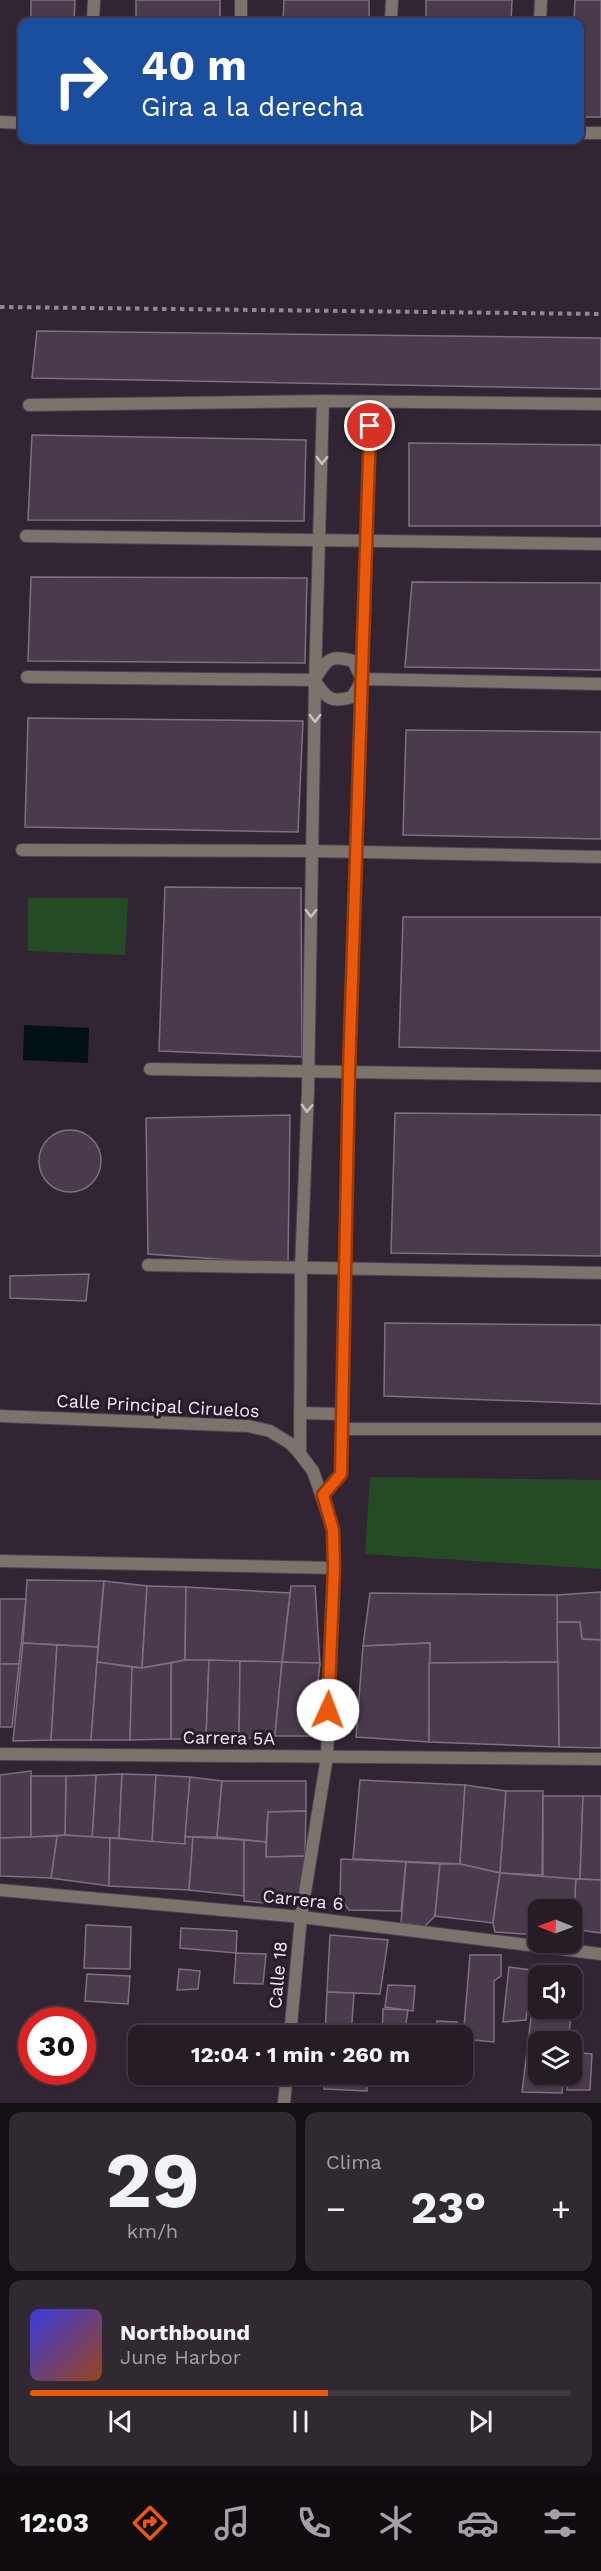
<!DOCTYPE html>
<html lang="es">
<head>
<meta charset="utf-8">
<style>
	body { margin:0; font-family:"Work Sans",sans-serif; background:#312932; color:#f1f3f6; height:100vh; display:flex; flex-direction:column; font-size:22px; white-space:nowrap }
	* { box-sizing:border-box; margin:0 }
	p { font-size:20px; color:#a3a1a7 }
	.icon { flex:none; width:33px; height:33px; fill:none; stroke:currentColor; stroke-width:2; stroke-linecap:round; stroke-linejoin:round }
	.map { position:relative; height:2103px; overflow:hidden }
	.details { display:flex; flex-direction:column; gap:9px; padding:9px; background:#140f15; flex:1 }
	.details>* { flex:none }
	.top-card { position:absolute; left:18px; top:18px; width:566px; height:126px; border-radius:12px; box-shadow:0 2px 4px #0004,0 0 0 2px #423a43; background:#1a4fa0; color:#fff; overflow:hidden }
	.needle { width:39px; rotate:271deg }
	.buttons { position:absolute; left:528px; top:1899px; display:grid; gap:12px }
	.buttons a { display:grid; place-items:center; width:54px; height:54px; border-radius:12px; background:#251c26; box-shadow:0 2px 4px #0004,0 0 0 2px #423a43; font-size:30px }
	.speed { position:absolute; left:18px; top:2007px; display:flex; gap:12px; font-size:30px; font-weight:700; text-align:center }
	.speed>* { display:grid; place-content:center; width:78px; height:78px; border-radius:50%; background:#251c26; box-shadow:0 2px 4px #0004,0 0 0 2px #423a43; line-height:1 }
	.speed .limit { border:9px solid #d22; background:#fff; color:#111 }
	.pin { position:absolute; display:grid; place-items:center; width:51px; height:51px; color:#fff; margin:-26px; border:3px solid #fff; border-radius:50%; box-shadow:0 2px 6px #0007 }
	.me { position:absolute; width:66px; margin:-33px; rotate:2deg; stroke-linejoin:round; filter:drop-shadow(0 0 4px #0008) }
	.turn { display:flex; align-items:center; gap:21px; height:126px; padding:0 24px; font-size:27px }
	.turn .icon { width:78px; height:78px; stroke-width:2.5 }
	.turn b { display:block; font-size:42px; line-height:51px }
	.big { font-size:45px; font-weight:700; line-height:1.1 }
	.details .widget { flex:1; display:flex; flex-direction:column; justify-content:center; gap:9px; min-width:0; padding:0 21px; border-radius:12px; background:#312932 }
	.details .dial { align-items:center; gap:0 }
	.dial b { font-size:78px; line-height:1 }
	.song { display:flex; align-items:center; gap:18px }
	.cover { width:72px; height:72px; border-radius:9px; background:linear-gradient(135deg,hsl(240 70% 55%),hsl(20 70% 35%)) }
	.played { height:6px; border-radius:3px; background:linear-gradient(90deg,#ea580c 55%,#423a43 55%) }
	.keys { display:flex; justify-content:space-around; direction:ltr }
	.heat { display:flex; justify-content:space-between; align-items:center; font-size:33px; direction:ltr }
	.details .tiles { flex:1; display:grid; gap:9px; grid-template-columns:1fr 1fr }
	.widget:last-child { grid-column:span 2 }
	.trip { position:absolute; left:128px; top:2025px; width:345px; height:60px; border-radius:12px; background:#251c26; box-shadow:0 2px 4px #0004,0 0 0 2px #423a43; font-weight:700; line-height:60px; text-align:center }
	.tabs { display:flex; height:96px; justify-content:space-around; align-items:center; background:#0f0b0f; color:#a3a1a7 }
	.tabs .icon { width:42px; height:42px }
	.tabs .active { color:#ea580c }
	.tabs b { font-size:27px; color:#f1f3f6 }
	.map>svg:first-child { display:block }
</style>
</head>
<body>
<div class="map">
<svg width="601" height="2103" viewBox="0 0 601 2103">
	<rect width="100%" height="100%" fill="#312533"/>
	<g fill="#254b25">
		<path d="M28 898H128L125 955 28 951Z"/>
		<path d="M370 1477 601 1480V1569L365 1554Z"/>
	</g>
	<path fill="#021114" d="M24 1025 89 1028 88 1063 23 1060Z"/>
	<g fill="#493b4b" stroke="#7f7081" stroke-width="1.5" fill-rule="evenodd">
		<path d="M31 0H75L74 22H31Z"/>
		<rect x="136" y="0" width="84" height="22"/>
		<path d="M284 0H369V22H283Z"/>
		<path d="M426 0H512L511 22H426Z"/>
		<path d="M575 0H601V117H579V22H574Z"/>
		<path d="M37 331 601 338V389L32 378Z"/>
		<path d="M32 435 306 440 304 521 28 520Z"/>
		<path d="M409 443 601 445V526H409Z"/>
		<path d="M31 577 307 578 305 663 28 661Z"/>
		<path d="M412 582 601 583V670L405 667Z"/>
		<path d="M28 718 303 721 298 832 25 827Z"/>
		<path d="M406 730 601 732V839L403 835Z"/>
		<path d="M165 887 301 888 302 1057 159 1051Z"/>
		<path d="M403 917H601V1051L399 1047Z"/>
		<path d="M395 1113 601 1115V1256L391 1253Z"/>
		<path d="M290 1115 288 1264 148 1254 146 1118Z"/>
		<circle cx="70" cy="1161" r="31"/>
		<path d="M89 1274 86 1301 10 1298V1276Z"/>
		<path d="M385 1323 601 1325V1404L384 1396Z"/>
		<path d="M27 1580 104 1581 98 1647 23 1643Z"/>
		<path d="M104 1581 147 1586 142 1668 97 1662Z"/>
		<path d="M147 1586 186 1587 185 1660 142 1668Z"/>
		<path d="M291 1586H315L320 1666 282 1662Z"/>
		<path d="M186 1587 290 1593 282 1662 185 1660Z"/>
		<path d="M601 1592V1640L582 1639 580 1622H557V1595Z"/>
		<path d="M370 1593 557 1595 558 1662 429 1663 430 1643 363 1646Z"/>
		<path d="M0 1599H26L19 1664H0Z"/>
		<path d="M557 1622H580L582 1639 601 1640V1748L559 1747Z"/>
		<path d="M23 1643 57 1645 51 1740 13 1741Z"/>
		<path d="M430 1643 429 1742 356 1737 363 1646Z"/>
		<path d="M57 1645 98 1647 91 1740H51Z"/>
		<path d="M185 1660H209L206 1739H171V1663Z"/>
		<path d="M209 1660 240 1661 239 1739H206Z"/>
		<path d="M240 1661 282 1662 275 1736 239 1739Z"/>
		<path d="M97 1662 132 1667 130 1740H91Z"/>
		<path d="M282 1662 320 1663 312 1736H275Z"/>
		<path d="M558 1662 559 1747 429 1742V1663Z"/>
		<path d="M171 1663V1739L130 1740 132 1667 142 1668Z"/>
		<path d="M0 1664H19L12 1727H0Z"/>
		<path d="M31 1771V1837L0 1838V1775Z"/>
		<path d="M122 1774 119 1838H92L96 1775Z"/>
		<path d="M122 1774 156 1775 152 1843 119 1838Z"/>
		<path d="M96 1775 92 1838 65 1835 66 1776Z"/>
		<path d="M156 1775 190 1777 185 1844 152 1843Z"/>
		<path d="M31 1776H66L65 1835 31 1837Z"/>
		<path d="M190 1777 222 1781 217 1837H185Z"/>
		<path d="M360 1780 465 1785 460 1864 353 1859Z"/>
		<path d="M222 1781H306V1811L268 1812 266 1842 217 1837Z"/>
		<path d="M465 1785 506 1791 500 1873 460 1864Z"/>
		<path d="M506 1791H543L542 1875 500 1873Z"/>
		<path d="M543 1796H583L580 1879 543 1878Z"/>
		<path d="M583 1796H601V1880L580 1879Z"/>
		<path d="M306 1811 305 1856 266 1857 268 1812Z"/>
		<path d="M65 1835 110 1838 109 1886 51 1878 57 1836Z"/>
		<path d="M57 1836 51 1878 0 1876V1838Z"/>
		<path d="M185 1837H193L189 1890 109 1886 110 1838 185 1844Z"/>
		<path d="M193 1837 244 1840V1896L189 1890Z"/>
		<path d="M244 1840 266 1842V1857L305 1856 299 1906 244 1901Z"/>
		<path d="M341 1859 406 1862 401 1911 349 1910 340 1898Z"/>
		<path d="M406 1862 440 1864 435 1916 425 1926 401 1923Z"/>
		<path d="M440 1864H460L500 1873 493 1923 435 1916Z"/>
		<path d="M500 1873 576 1879 573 1938 572 1910H538V1935L495 1932 493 1923Z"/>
		<path d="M576 1879 601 1880V1933L573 1929Z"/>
		<path d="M86 1925 131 1927 130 1969 84 1968Z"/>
		<path d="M181 1928 237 1931 236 1953 180 1948Z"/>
		<path d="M330 1935 388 1940 380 1994 327 1992Z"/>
		<path d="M236 1953 266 1954 263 1984 234 1983Z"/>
		<path d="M470 1955H501V1976L494 1981V2042L463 2039Z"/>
		<path d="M509 1967 531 1970 526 2020 503 2022Z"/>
		<path d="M179 1969 200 1971 198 1989 177 1990Z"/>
		<path d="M537 1969 576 1972 568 2042H538V2074H564L562 2093 522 2092ZM538 1976H572V2008H538Z"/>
		<path d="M87 1974 130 1976 128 2004 85 2001Z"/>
		<path d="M388 1985 415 1986 413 2011 385 2007Z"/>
		<path d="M327 1992 354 1993 351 2036H325Z"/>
		<path d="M383 2009 408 2010 404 2036H382Z"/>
		<path d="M437 2021 457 2022 456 2036H437Z"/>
		<path d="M411 2026 437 2027V2036H413Z"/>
		<path d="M572 2052 592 2054 590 2090H567V2074H572Z"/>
		<path d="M324 2074H367V2091L324 2089Z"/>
	</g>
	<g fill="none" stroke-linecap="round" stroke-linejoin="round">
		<g stroke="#4c414e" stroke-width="14">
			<path id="service" d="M342 1429H601"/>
		</g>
		<g stroke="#4c414e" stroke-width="14">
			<g id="minor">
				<path d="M93 22 94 0"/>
				<path d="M241 22V0"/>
				<path d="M391 22 392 0"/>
				<path d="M540 22 541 0"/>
				<path d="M0 122 22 123"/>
				<path d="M579 133H601"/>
				<path d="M29 405 323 401 601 404"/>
				<path d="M26 536 601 544"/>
				<path d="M27 677 315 680"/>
				<path d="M315 679C327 660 329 654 353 661L362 679"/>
				<path d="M363 679 601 684"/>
				<path d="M315 681C327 699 331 703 352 697L361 682"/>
				<path d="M22 850 313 851 601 857"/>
				<path d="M150 1069 601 1076"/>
				<path d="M148 1265 601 1273"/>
				<path d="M300 1413 341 1414"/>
				<path d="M0 1416 248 1426 270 1431 291 1444 300 1454 313 1471 333 1530 334 1568 327 1757 301 1917 290 2036"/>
				<path d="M300 1454 301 1269 308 1091 315 680 323 401"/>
				<path d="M323 1495 341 1474 349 1072 371 403"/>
				<path d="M0 1561 334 1568"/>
				<path d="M0 1754 601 1759"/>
				<path d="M0 1890 301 1917 601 1954"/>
				<path d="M284 2103 287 2074"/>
			</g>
		</g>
		<path stroke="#928894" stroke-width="4" stroke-dasharray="4.5 4.5" stroke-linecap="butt" d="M0 307 601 314"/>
		<use href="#service" stroke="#7b736c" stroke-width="12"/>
		<use href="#minor" stroke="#7b736c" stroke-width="12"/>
	</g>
	<defs><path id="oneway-chevron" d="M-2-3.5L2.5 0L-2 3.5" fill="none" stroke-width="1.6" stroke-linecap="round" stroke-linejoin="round" transform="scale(1.5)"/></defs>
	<g stroke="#cac2c6">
		<use href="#oneway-chevron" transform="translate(322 460) rotate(91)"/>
		<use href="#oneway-chevron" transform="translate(315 718) rotate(90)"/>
		<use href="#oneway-chevron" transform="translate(311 913) rotate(91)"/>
		<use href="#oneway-chevron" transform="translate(307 1108) rotate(92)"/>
	</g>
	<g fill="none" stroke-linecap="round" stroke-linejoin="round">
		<g stroke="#983908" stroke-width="15">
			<path id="route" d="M328 1710 334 1568 333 1530 323 1495 341 1474 349 1072 370 426"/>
		</g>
		<use href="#route" stroke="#ea580c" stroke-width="10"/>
	</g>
	<g text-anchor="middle" stroke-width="6" stroke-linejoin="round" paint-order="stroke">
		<g font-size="18" fill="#f4ecf6" stroke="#271b29">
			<text transform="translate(158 1406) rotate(3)" y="6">Calle Principal Ciruelos</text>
			<text transform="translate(229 1738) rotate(1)" y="6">Carrera 5A</text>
			<text transform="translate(303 1900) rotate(6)" y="6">Carrera 6</text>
			<text transform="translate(278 1975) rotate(-85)" y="6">Calle 18</text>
		</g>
	</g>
</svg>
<div class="buttons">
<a><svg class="needle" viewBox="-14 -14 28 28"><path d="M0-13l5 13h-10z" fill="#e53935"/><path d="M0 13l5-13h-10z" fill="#a3a1a7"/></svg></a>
<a><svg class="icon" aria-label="sound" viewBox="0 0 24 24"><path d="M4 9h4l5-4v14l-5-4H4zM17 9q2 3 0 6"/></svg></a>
<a><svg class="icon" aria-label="layers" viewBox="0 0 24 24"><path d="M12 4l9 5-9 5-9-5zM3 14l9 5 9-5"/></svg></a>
</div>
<div class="speed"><div class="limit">30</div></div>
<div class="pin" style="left:370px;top:426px;background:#d93025"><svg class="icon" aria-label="arrive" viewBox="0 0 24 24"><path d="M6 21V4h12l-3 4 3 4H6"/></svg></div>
<svg class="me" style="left:328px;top:1710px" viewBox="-20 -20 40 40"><circle r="19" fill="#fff"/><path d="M0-13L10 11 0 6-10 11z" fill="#ea580c"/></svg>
<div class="trip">12:04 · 1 min · 260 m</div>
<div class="top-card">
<div class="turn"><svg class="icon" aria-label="right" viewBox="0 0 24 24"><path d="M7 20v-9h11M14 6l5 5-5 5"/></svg><div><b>40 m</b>Gira a la derecha</div></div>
</div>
</div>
<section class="details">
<div class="tiles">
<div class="widget dial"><b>29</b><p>km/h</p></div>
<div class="widget"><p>Clima</p>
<div class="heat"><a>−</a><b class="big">23°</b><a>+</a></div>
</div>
<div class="widget">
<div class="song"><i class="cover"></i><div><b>Northbound</b><p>June Harbor</p></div></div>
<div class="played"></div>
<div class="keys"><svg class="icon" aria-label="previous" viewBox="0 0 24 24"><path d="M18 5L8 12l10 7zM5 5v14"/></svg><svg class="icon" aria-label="pause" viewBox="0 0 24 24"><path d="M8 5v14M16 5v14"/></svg><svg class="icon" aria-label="next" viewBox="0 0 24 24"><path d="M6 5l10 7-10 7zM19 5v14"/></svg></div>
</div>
</div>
</section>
<nav class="tabs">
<b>12:03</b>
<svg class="icon active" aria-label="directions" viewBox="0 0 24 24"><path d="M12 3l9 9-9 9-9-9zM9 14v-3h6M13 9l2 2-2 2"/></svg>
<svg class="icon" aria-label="music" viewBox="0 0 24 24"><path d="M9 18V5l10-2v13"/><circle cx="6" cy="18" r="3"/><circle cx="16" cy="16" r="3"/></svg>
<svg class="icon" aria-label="phone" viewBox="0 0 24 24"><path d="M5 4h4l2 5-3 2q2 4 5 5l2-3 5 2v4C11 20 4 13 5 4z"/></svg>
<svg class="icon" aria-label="climate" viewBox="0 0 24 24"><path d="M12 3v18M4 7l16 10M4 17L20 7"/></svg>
<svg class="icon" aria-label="car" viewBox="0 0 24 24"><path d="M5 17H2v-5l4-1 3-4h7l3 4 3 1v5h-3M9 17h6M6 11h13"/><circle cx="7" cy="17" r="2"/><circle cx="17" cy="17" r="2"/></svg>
<svg class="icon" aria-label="filters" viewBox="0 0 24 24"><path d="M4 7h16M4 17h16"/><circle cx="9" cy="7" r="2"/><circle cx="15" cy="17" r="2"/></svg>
</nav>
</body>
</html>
